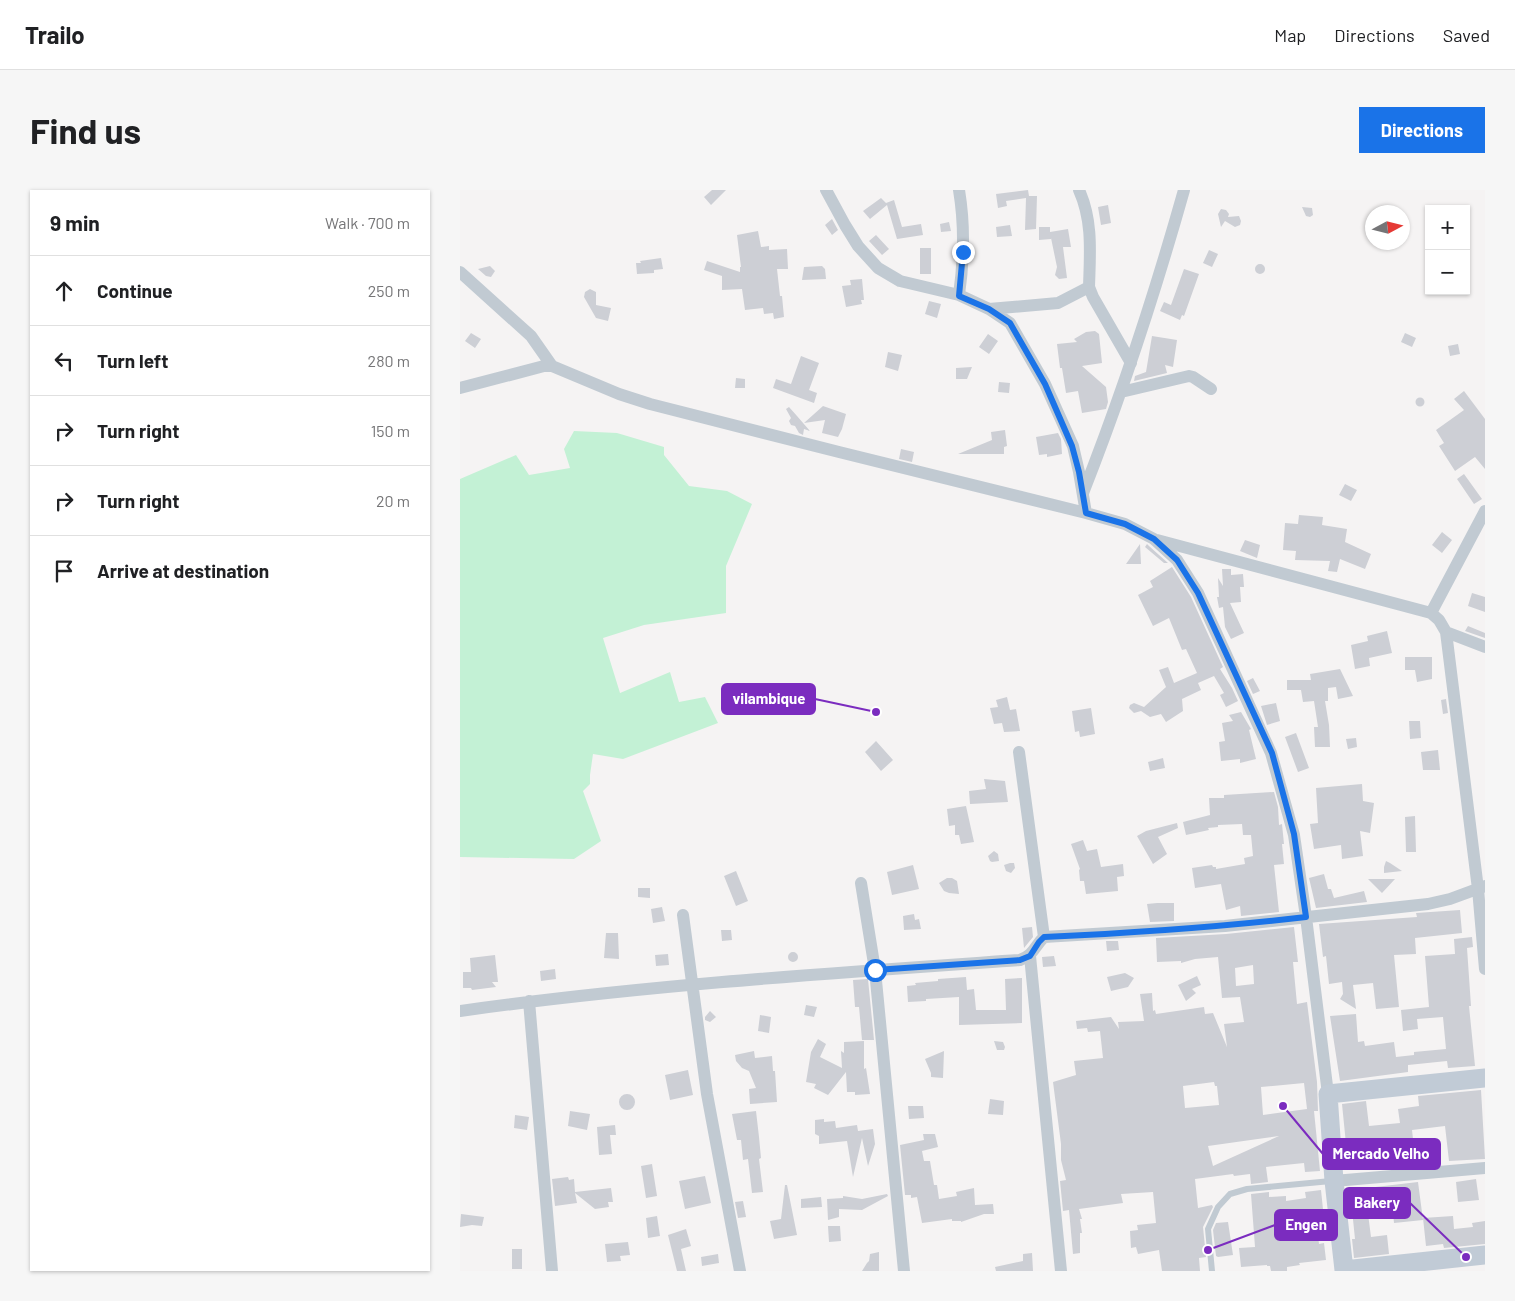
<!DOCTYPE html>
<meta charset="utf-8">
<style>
:root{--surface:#fff;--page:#f6f6f6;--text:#202124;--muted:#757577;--line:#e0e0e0;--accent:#1a73e8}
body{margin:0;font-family:Barlow,sans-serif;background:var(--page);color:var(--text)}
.controls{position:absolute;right:15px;top:15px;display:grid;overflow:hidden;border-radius:0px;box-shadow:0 1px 4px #0004}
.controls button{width:45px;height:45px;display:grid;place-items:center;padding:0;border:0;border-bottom:1px solid var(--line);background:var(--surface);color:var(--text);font:25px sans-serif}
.compass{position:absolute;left:905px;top:15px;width:45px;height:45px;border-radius:50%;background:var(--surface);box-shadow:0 1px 4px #0004;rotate:83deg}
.stop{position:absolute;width:15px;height:15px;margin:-11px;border:4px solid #1a73e8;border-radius:50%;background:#fff}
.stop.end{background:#1a73e8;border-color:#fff;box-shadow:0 1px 5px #0008}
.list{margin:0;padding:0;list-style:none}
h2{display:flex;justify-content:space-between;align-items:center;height:65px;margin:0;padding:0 20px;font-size:21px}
h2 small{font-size:16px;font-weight:400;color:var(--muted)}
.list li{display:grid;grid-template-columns:32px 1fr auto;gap:15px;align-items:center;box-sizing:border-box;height:70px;padding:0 20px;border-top:1px solid var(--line)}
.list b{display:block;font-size:19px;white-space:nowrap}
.list em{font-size:16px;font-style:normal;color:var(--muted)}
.icon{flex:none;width:28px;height:28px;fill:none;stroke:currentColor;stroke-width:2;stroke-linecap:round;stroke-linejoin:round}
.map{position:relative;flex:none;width:1025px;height:1081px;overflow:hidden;border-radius:0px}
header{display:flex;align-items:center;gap:30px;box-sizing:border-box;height:70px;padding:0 25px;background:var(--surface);border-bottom:1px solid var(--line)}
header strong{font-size:24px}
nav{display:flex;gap:28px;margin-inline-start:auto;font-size:18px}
.intro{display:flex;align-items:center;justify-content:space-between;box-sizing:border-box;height:120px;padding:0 30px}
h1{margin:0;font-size:35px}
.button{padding:12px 22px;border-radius:0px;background:var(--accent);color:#fff;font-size:18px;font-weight:700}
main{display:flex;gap:30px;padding:0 30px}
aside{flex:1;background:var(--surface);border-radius:0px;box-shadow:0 1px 4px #0004}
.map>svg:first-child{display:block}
.green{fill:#c3f1d5}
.building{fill:#cdcfd5;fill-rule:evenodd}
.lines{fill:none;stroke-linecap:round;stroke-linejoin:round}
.service{stroke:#c1cad2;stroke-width:6}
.minor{stroke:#c1cad2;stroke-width:12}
.secondary{stroke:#c1cbd6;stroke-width:19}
.route{stroke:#1a73e8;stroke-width:6}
.leader{fill:none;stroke:#7b2cbf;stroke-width:2}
.callout-dot{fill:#7b2cbf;stroke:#fff;stroke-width:2}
.callout{fill:#7b2cbf;stroke:#7b2cbf;stroke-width:2}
.callout-label{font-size:15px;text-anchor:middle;font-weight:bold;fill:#fff}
</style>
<header>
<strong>Trailo</strong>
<nav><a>Map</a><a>Directions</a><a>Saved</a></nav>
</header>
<div class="intro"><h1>Find us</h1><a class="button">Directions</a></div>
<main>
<aside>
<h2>9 min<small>Walk · 700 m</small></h2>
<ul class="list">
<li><svg class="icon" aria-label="ahead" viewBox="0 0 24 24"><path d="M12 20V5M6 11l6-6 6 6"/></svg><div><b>Continue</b></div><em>250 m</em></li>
<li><svg class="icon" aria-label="left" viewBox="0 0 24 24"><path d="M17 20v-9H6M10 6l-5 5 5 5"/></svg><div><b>Turn left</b></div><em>280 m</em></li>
<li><svg class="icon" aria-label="right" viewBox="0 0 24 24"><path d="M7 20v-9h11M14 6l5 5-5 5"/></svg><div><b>Turn right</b></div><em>150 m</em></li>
<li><svg class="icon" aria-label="right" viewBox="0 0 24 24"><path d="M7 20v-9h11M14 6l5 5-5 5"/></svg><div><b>Turn right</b></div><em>20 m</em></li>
<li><svg class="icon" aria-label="arrive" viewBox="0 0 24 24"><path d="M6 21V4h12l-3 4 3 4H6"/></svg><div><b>Arrive at destination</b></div></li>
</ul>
</aside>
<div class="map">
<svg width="1025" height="1081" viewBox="0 0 1025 1081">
<rect width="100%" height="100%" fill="#f5f3f3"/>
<path class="green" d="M114 241 157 243 204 257V265L229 296 267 301 292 314 266 376V423L184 435 143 448 160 503 210 482 219 512 245 507 258 533 163 569 133 564 130 585V594L123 601 141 651 114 669 0 667V289L56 265 69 285 110 278 104 259Z"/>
<path class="building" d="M252 0H266L251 15 244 7Z
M568 0 569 6H577L576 39 565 40 566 8 546 11 547 16 538 18 536 4Z
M421 8 427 14 426 13 434 10 442 37 461 34 463 45 437 49 427 15 410 29 403 21Z
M648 15 651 33 641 35 638 17Z
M842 17 852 18 853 25 850 27 846 26Z
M761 19 766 20 769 24 768 27 779 26 781 31 780 35 775 37 765 31 761 37 758 24Z
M372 29 378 40 372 45 365 35Z
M489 32 491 41 481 42 480 34Z
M550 35 552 46 537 47 536 37Z
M579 37H590V42L608 39 611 57H603L607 88 599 89 595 85 597 77 591 48V49L579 50Z
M298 41 301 57 309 56V60L327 59 328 79H317L320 106H322L324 127 314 129 313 123 304 124 303 118 285 120 282 99 262 100V86L244 80 247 71 280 82V77H281L277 45Z
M416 45 429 59 422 65 409 51Z
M460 58H471V84H460Z
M749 60 758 64 752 77 743 73Z
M201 68 203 79 194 80V83L177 84 176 73H181L180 71Z
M795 79a5 5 0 1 1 10 0a5 5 0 1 1-10 0Z
M30 76 35 81 31 87 26 86 18 79Z
M362 76 365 79 366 89 342 90 344 77Z
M724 79 739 84 724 126 722 125 720 130 700 121 704 112 711 115Z
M402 89 404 110H401L402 114 386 117 382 96 391 95 390 90Z
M130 99 136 102V115L151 118 148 131 136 128 124 107 125 102Z
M469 111 481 114 477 128 465 124Z
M635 141 639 144 642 173 622 176 646 197 648 212 646 219 622 223 618 201 606 203 602 178H600L597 154 617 152 614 149 626 142Z
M11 143 21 149 15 158 5 151Z
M945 143 956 148 952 157 941 152Z
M528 144 538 151 529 164 519 157Z
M692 146 717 150 713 177 705 175 707 183 674 191 675 186 686 182Z
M998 154 1000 164 990 166 988 156Z
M428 162 442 165 438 181 425 177Z
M341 166 359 173 349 200 357 203 354 213 313 198 316 189 331 194Z
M512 177 507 189H496V178Z
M276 188 285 189V198H275Z
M539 192 550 193 549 203 538 202Z
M1004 201 1025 229V279L1015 267 995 281 979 256 984 253 976 240 1004 220 994 209Z
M955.5 212a4.5 4.5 0 1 1 9 0a4.5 4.5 0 1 1-9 0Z
M363 216 386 224 382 239 378 247 362 243 365 230 344 233Z
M329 217 337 226 350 241 344 239 343 245 339 243 335 236 331 235 329 231 331 228 326 219Z
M545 240 547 256 544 257V264H498L532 250 531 242Z
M598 243 601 249 602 264 587 267V264L579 265 576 247Z
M441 259 454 262 452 272 439 269Z
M1004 284 1022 309 1014 314 997 289Z
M885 294 897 300 891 311 879 305Z
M839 325 863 327 862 335 887 339 885 352 911 364 905 379 880 369 877 382 868 381 870 371 835 370 836 361 823 360 825 333 838 334Z
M982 342 992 350 982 363 972 355Z
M785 350 800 355 797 368 780 361Z
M680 354 681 374H666Z
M687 354 689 356 708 373H704L685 357Z
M712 377 731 407 763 477 760 479 772 498 778 511 766 517 760 505 764 503 754 486 738 493 741 500 722 509 723 521 706 532 701 524 690 527 681 521 674 523 669 518 670 515 674 513 684 517 706 497 699 480 708 477 714 493 737 483 726 459 722 460 709 428 693 436 678 405 693 397 690 391Z
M762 379H771V385L783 384 784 397H780L781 412 770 413 784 443 771 449 765 437 763 417 759 418 757 407H759L758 388 763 396Z
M1012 403 1025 407V422L1008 416Z
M1008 436 1025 443V448L1005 441Z
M927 441 932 463 909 468 910 476 895 479 891 455 908 451 907 446Z
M945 467H972V489L957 492 955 480H945Z
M880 479 893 506 878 509 876 497 868 498V511H865L869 535 870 557H855L854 537H858L854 511 843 512 841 500H827V490H851L850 484Z
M793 488 800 501 793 504 787 491Z
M547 507 550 520 556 519 560 541 544 542 542 533 534 534 530 518 538 517 536 510Z
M986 509 988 523 983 524 981 510Z
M816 513 820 531 807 535 801 516Z
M631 518 635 544 620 547 619 541 615 542 612 521Z
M781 522 791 539 789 540 796 569 780 573V569L761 571 759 552 765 551 762 533 773 531 769 525Z
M949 531H960L961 548 950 549Z
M836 543 849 578 838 582 825 547Z
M896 548 897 557 888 559 886 549Z
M416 551 433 570 421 581 405 562Z
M978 560 980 580H963L961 562Z
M703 568 705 578 690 581 688 572Z
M524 589 545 591 548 612 510 614 509 601 526 599Z
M902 594 903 611 914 613 910 643 900 641 903 666 882 669 881 655 854 659 850 634 858 633 856 598Z
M814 602 818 617 819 635 822 634 824 654H822L824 674 814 675 819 722 781 726 780 716 766 720 761 694 735 698 732 678 752 675 753 677H756V679L785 674 784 668 793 666 791 645H783L782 634 758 635V637L748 638 749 640 726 645 723 632 750 625 749 608H764V605Z
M506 616 514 652 501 654 499 645H495V635L489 636 487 619Z
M955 626 956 662H946L945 627Z
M717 633 718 638 698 647 707 664 693 674 677 646 686 641Z
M623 650 627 661 637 659 641 677 663 674 664 686 657 687 658 701 626 704 624 691H620L619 680 620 679 611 654Z
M534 661 538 664 539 671 532 672 530 671 528 666Z
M926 671 930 673 942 681 924 683V677Z
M550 673H554L555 678 551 683 546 681 544 675Z
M453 675 459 699 432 705 427 682Z
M276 681 288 711 276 716 264 686Z
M864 684 868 699H871L874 708 904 701 907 712 856 718 849 688Z
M487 688H492L497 691 499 704 489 703 484 701 479 693Z
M908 689H935L922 703Z
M178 698H190V708L178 707Z
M697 713H714V731L690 732 687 714Z
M202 717 205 731 193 733 191 719Z
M1000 720 1002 743 955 748 956 764 934 765 939 817 916 819 913 793 893 795 896 819 880 809 883 804 882 792 869 794 866 766 863 767 859 734 957 727 956 723Z
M454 724 455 730 459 729 461 739 444 740 443 726Z
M572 737 573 747 564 758 562 738Z
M834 737 838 772H833L837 814 847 812 857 892 858 921H854L860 981 845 982 844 973 806 977 808 992 791 994 790 984 774 986 773 984 735 989 738 1018 752 1015 753 1017 743 1037 746 1067 739 1068 740 1081H702L699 1060 678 1064 676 1057 671 1058 670 1041 678 1040 677 1035 696 1033 693 1002 661 1004 663 1013 619 1019 622 1029H620L622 1043H620V1063L613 1064 609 1020 603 1021 600 991 606 990 601 970V954L593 892 616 885 614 871 643 868 640 841 628 842 627 838 617 839 616 831 651 827 659 839 658 832 684 831 680 804 692 803 693 821 695 820 696 824 744 817 745 824 753 823 767 857 764 834 784 832 780 807 762 808 758 767 735 769 721 773V771L697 772 696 748 766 744ZM793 775 794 794 776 796 775 778ZM754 892 755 896H757L759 915 725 918 723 896ZM844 893 847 919 803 925 801 897ZM819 946 753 976 748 956Z
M261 740H271L272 750 262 751Z
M146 743H158L159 769 144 768Z
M1012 747 1013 757 1007 758 1011 816H1009L1015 876 988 878 987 871 948 875V882L880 891 870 826 896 824 898 852 904 851 905 856 934 852 936 867 954 865V862L986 859 983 827 957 829 958 839 943 841 941 820 969 817 965 766 995 764 994 749Z
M646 751H658L659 760 647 761Z
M328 767a5 5 0 1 1 10 0a5 5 0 1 1-10 0Z
M208 764 209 775 196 776 195 765Z
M35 765 38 792H32L36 797 12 800 11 798H3V782H11L10 768Z
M594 766 596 776 583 777 582 767Z
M95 779 96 789 81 791 80 781Z
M665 783 674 788 668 797 651 801 647 787Z
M737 786 741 795 732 799 736 803 726 811 718 795Z
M506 787 507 800 514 799 516 820H546L545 789 562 788V833L499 835V807L466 809V811L448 812 447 796 456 795 455 793 478 791V789Z
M408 789 414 850H402L399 817H395L393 790Z
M346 815 357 817 354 827 344 825Z
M250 821 256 827 250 832 245 830V827Z
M300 825 311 827 309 843 298 841Z
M358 849 366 854 360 867 382 878 381 861 384 863V852L404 851V879L406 878 410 904 395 905V902H387L386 882 368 905 354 898 356 894 346 892 351 862Z
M534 851 543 852 545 857 544 860H537Z
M294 861 295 868 312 866 313 881H315L317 912 290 914 289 899 296 898 289 881 282 878 276 871 275 865Z
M484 861 483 888 471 887V883L465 869Z
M228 880 233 905 210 910 205 885Z
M1021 900 1025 969 989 971 985 936 952 940 956 976 945 977 943 954 925 956V964L909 966 910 972 888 974 882 914 906 911 909 936 940 933 938 919 959 916 958 906Z
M159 912a8 8 0 1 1 16 0a8 8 0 1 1-16 0Z
M530 909 544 911 543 925 528 924Z
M448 916H463L464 928 449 929Z
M110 921 130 924 127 940 108 936Z
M296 921 299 947 301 968 299 969 303 1002 292 1003 288 969 283 970 281 950H277L272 924Z
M55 925 69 927 67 940 54 938Z
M364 929V932L375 931 376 938 397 935 398 941 413 939 415 954 408 976 402 948 393 987 387 951 359 954V946L355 944V930Z
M155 935 156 945H150L152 964 139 965 137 937Z
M463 944H475L478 957 462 961 464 971H470L474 995H477L479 1009 497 1006 496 1002 514 998 515 1015 533 1014 534 1024H524L501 1032V1031H492V1029L462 1033 457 1007 451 1008V1005H445L440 955 464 950Z
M192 974 197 1006 186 1008 181 976Z
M245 986 251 1013 225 1019 219 991Z
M108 987 109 990 114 989 115 1002 151 998 153 1012H148L149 1017 135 1019 115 1003 117 1013 95 1016 92 989Z
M1016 989 1019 1010 998 1012 996 992Z
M958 992 963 1030 934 1033 932 1014 907 1016 911 1047 927 1045 929 1064 894 1068 892 1049H895L890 1000Z
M325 995H327L337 1045 314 1049 310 1031 321 1029Z
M861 1000 864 1029 856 1030 859 1054 864 1053 866 1070 839 1073 840 1075 827 1077V1081H811L810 1076H807V1075L781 1077 779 1058 795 1057 791 1004 809 1002V1007L826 1006V1011L846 1008 845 1002Z
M427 1004 428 1006 402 1020 379 1019V1027L368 1030 367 1009 383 1008V1006L402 1009Z
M361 1007 362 1017 341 1018V1009Z
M283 1011 286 1027 278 1028 275 1012Z
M1 1024 24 1027 22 1036 12 1035 0 1037Z
M197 1026 200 1046 188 1048 186 1028Z
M993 1026 994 1039 1013 1037 1012 1033 1025 1031V1054L984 1058 983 1054 966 1056 963 1028Z
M768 1032 773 1065 758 1067 756 1066 753 1040 756 1033Z
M368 1036H380L381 1051 369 1052Z
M226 1039 231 1056 221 1059 226 1081H217L208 1045Z
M168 1052 170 1065 160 1066 161 1071 147 1072 145 1054Z
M52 1059H62V1079H52Z
M419 1062V1081H402L407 1073 409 1071 410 1064Z
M572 1063 573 1081H536L535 1077 563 1071V1064Z
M258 1064 259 1073 242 1076 241 1067Z"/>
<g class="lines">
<path class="service" d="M752 1081 748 1039 758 1017 770 1004 787 999 871 991"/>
<path class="minor" d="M366 0 385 35 398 56 418 78 440 91 499 105 529 119 550 133 585 194 613 256 619 282 626 323
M0 82 71 146 92 176
M629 97 633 107 671 173
M499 105C504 70 505 36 499 0
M529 119 598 113 629 97C630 63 633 31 619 0
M0 198 84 176H92L159 204 190 214 379 262 626 323 665 334 694 349 717 370 738 403 811 563 834 645 846 727 868 904
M661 202 729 186 733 187 751 199
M623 303C662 204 695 103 724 0
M697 350 971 423 979 430 986 442 1018 699 1025 779
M971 423 1025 321
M986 442 1025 457
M559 562 584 747
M401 693 415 780 444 1081
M223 725 247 904 280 1081
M570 766 601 1081
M69 811 92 1081
M0 821C185 795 373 783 560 770 574 765 574 757 584 747L765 736 968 714 990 709 1025 696
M874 991 1025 978"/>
<path class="secondary" d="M1025 888 868 904 874 991 884 1080 1025 1065"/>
</g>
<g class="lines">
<path class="route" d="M415 780 560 770 570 766 579 752 584 747C672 743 759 737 846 727L834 644 812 563 738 403 717 370 694 349 665 334 626 323 619 282 612 256 585 194 550 133 529 119 499 106 503 62"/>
</g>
<path class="leader" d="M416 522L355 509M823 916L863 964M1006 1067L950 1013M748 1060L815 1035"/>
<g class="callout-dot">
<circle cx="416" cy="522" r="5"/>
<circle cx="823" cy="916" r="5"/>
<circle cx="1006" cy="1067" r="5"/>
<circle cx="748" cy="1060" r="5"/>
</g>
<g class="callout">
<rect x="262" y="494" width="93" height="30" rx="5"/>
<rect x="863" y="949" width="117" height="30" rx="5"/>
<rect x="884" y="998" width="66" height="30" rx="5"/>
<rect x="815" y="1020" width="62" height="30" rx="5"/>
</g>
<g class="callout-label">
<text x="309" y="514">vilambique</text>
<text x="921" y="969">Mercado Velho</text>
<text x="917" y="1018">Bakery</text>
<text x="846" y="1040">Engen</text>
</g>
</svg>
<div class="controls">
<button>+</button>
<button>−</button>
</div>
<svg class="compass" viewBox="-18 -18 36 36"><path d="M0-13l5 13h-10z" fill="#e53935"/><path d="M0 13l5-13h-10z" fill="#757577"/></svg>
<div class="stop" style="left:415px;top:780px"></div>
<div class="stop end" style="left:503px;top:62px"></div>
</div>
</main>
